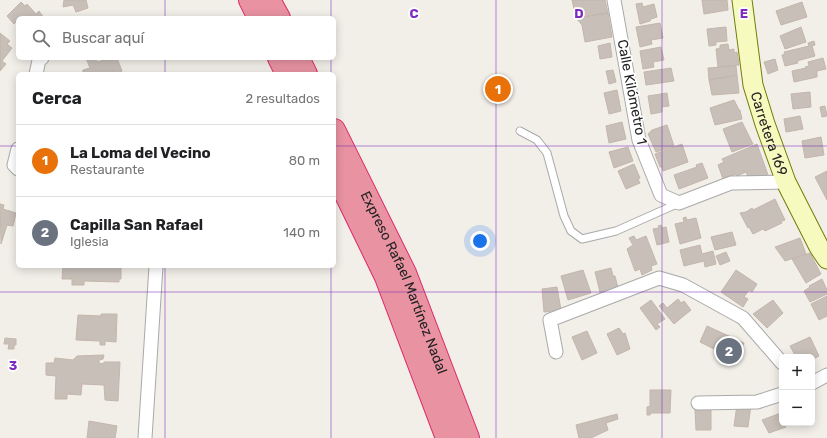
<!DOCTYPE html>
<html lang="es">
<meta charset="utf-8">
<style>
:root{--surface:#fff;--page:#f6f6f6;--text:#202124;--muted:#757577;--line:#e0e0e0;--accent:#0b8043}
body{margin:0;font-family:Rubik,sans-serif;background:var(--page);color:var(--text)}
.controls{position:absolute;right:12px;bottom:12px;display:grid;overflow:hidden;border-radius:6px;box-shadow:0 2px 10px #0003}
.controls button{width:36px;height:36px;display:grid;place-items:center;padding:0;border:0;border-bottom:1px solid var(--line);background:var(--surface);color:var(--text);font:20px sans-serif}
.you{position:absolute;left:480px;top:241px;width:14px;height:14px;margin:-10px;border:3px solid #fff;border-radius:50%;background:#1a73e8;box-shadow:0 0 0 6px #1a73e833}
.badge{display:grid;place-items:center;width:26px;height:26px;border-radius:50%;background:var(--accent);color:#fff;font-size:13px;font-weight:700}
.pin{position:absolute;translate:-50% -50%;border:2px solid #fff;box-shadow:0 1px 4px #0006}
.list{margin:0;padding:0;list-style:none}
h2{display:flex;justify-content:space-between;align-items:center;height:52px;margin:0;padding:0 16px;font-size:17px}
h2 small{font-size:13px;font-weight:400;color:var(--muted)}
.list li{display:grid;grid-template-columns:26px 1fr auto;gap:12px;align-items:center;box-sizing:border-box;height:72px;padding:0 16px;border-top:1px solid var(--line)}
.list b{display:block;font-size:15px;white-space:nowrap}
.list p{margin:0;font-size:13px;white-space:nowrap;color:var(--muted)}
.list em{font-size:13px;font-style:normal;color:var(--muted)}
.icon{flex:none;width:22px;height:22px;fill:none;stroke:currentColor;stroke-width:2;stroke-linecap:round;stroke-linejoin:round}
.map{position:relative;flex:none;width:827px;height:438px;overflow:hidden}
.search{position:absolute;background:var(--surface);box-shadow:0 2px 10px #0003;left:16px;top:16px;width:320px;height:44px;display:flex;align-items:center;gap:10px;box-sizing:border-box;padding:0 14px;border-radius:6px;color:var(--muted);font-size:15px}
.panel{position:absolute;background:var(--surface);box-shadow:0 2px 10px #0003;left:16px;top:72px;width:320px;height:196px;border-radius:6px}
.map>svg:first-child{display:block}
.building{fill:#c7bfb8;stroke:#c4b6ab}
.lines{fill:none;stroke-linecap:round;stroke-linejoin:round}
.lane-casing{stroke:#a9a9a9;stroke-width:9}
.street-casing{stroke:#a9a9a9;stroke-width:15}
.secondary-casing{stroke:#707d05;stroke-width:21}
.highway-casing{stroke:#dc2a67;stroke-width:24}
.lane{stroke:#fff;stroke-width:7}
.street{stroke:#fff;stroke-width:13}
.secondary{stroke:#f7fabf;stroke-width:19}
.highway{stroke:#e892a2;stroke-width:22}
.grid{fill:none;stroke:#7b2cbf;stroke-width:1;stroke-opacity:0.55}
.labels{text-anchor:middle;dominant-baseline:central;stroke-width:3.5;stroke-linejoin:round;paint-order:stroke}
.street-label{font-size:14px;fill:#222;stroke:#fff}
.grid-label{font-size:13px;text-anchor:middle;font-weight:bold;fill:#7b2cbf;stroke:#fff;stroke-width:3.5;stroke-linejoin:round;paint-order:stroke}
</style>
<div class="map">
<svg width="827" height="438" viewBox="0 0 827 438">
<rect width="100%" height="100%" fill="#f2efe9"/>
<path class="building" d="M64 0H86L88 8 76 12 73 5 63 7Z
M572 0H605L608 13 576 18Z
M702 0H727L728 10 704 14Z
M21 2 25 6 27 4 36 14 39 11 44 18H18V25L16 22 14 24 7 16Z
M802 2 807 17 781 25 776 11Z
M642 3 643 7 654 4 657 17 651 19 650 21 640 24 636 4Z
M608 13 612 37 585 42 582 25 576 18Z
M660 23 663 38 651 40 652 44 640 47 636 27Z
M726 27 727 41 716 42V45L709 46 707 29Z
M801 27 806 42 785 49 780 36Z
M0 33 10 41 7 44 12 48 2 61 6 64 0 71Z
M814 41 815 45 812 46 815 56 797 61 798 63 785 66 782 55 785 54 784 52 809 46 808 43Z
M610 43 612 57 600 59 598 46Z
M728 44 729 50 734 49V53L737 52 739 65 718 67 716 49 720 48V45Z
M661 47 664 60 653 62 654 67 643 69 640 51Z
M86 58H96L97 62 111 58H117L122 71 121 72V74H77L83 72V70L90 68Z
M823 58 826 69 817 71V77L794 82 792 71 806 68 805 67 809 66 808 62Z
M775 59 778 70 768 74 764 62Z
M736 66 737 75 709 80 708 68Z
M671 68 674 81 646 85 644 72Z
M613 70 616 82 609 84 606 71Z
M737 75 739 93 712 95 709 80Z
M617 90 621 111 609 114 604 93Z
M810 92 811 107 793 109 791 94Z
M667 93 669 106 662 107V112L651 114 648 96Z
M734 100 739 110H740L742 119 715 125 710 108Z
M825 106 827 116 822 117 820 107Z
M800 116 803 129 786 132 784 119Z
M622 122 626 139 609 143 606 126Z
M742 122 753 144 732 152 723 129Z
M667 125 674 146 656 152 648 134 652 130Z
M821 137 824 155 805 158 802 141Z
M682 144 688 162 663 171 662 167H660L655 154Z
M757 144 768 175 760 179 758 175 749 179 746 172 737 176 736 174 723 179 718 165 724 162 722 159Z
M628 147 633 161 614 168 609 152Z
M702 163 708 178 679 189 674 175 697 167 696 165Z
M634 164 640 178 638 179 640 183 626 189 618 171Z
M827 171V200L815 177Z
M775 199 785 220 781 221 782 223 765 231 763 229 753 234 749 227 748 228 740 213 746 212 752 208 753 210Z
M0 204 4 205 3 209 16 213 13 226 7 225 1 244Z
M686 217 687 220 696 218 701 238 680 244 675 224 684 222 683 218Z
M661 225 662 228 666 227 669 242 657 245 653 229 659 228 658 226Z
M732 232 736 245 715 250 711 237Z
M634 236 636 240 646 236 657 264 651 266 652 270 642 275 640 269 635 271 627 249 633 245 629 238Z
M800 238 806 254 785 261 775 247Z
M700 245 702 254 713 251 716 264 705 267 704 261 684 266 680 250Z
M726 252 730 261 720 265 716 256Z
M810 253 821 274 806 283 792 259Z
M63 266H121V279H119V282L84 281V285H72V279H62Z
M611 268 613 276H615L619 292 601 296 595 272Z
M583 270 591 293 568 300 561 276Z
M736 270 757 284 752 292 749 290 744 297 748 299 743 307 721 292Z
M822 279 827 290V294L810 302 804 291 810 287 809 286Z
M557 287 561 310 544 312 542 289Z
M827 296V316L819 320 811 304Z
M678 299 681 303 684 301 691 310 674 324 659 306 663 303 667 308Z
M651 300 665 319 657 324 660 327 656 330 640 308Z
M773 300 783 313 767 328 753 314Z
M101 314H117L116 342 105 341V345H100V341L76 340 78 315 101 316Z
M707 326 744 343 736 360 700 342Z
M619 328 623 334 625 333 630 349 617 355 607 334Z
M587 331 597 353 582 360 572 337Z
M810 337 819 356 812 360V357H796L790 346Z
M5 338 16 339V345H14V349H8L9 344H4Z
M104 355 103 359 99 360V363L103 364 104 362H120L118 401 105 400 104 385 82 384 81 395 67 394V399H55L56 376 46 375V363H54L55 358 73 360 77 356Z
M650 390H671L670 413H651L650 415H647V407L650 406Z
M737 405H751L748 427 734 426Z
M695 409H711V430H696Z
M781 413 782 423H784L786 427 769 433 762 420Z
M617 414 618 419 606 423 608 430 591 438H579L576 425Z
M89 421 117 426 115 438H87Z"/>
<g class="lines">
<defs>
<path id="lane" d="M520 131 537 140 547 153 564 216 571 231 582 239 616 231 679 203"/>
<path id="street" d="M614 0 639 140 661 195 679 203 731 183 786 182
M36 74 39 60 42 58
M18 149 14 165 18 169
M556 352 550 320 659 278 683 285 743 318 782 363
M812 383 827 375
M698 403 757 402 782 394
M145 438 156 266"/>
<g id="secondary">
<path id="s1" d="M742 0 753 85 765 124 786 182 819 247 827 259"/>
</g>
<g id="highway">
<path d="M250 0 259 18"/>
<path d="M269 0 279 18"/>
<path d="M279 58 287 74"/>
<path d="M298 58 306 74"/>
<path id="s2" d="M334 130 405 273 468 438"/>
<path d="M334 170 386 277 447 438"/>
</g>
</defs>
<use href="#lane" class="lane-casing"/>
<use href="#street" class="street-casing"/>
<use href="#secondary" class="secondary-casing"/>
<use href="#highway" class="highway-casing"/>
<use href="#lane" class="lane"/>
<use href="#street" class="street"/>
<use href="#secondary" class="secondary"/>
<use href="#highway" class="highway"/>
</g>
<path class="grid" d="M165 0V18M331 0V18M496 0V438M662 0V438M165 58V74M331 58V74M0 146H18M334 146H827M165 266V438M331 266V438M0 292H827"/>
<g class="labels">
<g class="street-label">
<text transform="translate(632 92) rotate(79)">Calle Kilómetro 1</text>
<text stroke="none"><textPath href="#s1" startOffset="137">Carretera 169</textPath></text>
<text stroke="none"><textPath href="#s2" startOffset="168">Expreso Rafael Martínez Nadal</textPath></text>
</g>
</g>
<g class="grid-label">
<text x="414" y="18">C</text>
<text x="579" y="18">D</text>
<text x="744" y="18">E</text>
<text x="13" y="370">3</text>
</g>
</svg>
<div class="controls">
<button>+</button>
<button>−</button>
</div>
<div class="you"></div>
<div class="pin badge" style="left:498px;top:89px;background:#e8710a">1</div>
<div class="pin badge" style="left:729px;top:351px;background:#6b7280">2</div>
<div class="search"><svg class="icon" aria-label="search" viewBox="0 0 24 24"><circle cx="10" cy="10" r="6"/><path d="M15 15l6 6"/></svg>Buscar aquí</div>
<section class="panel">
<h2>Cerca<small>2 resultados</small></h2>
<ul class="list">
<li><span class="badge" style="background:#e8710a">1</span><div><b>La Loma del Vecino</b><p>Restaurante</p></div><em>80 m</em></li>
<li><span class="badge" style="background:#6b7280">2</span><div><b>Capilla San Rafael</b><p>Iglesia</p></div><em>140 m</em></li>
</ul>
</section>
</div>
